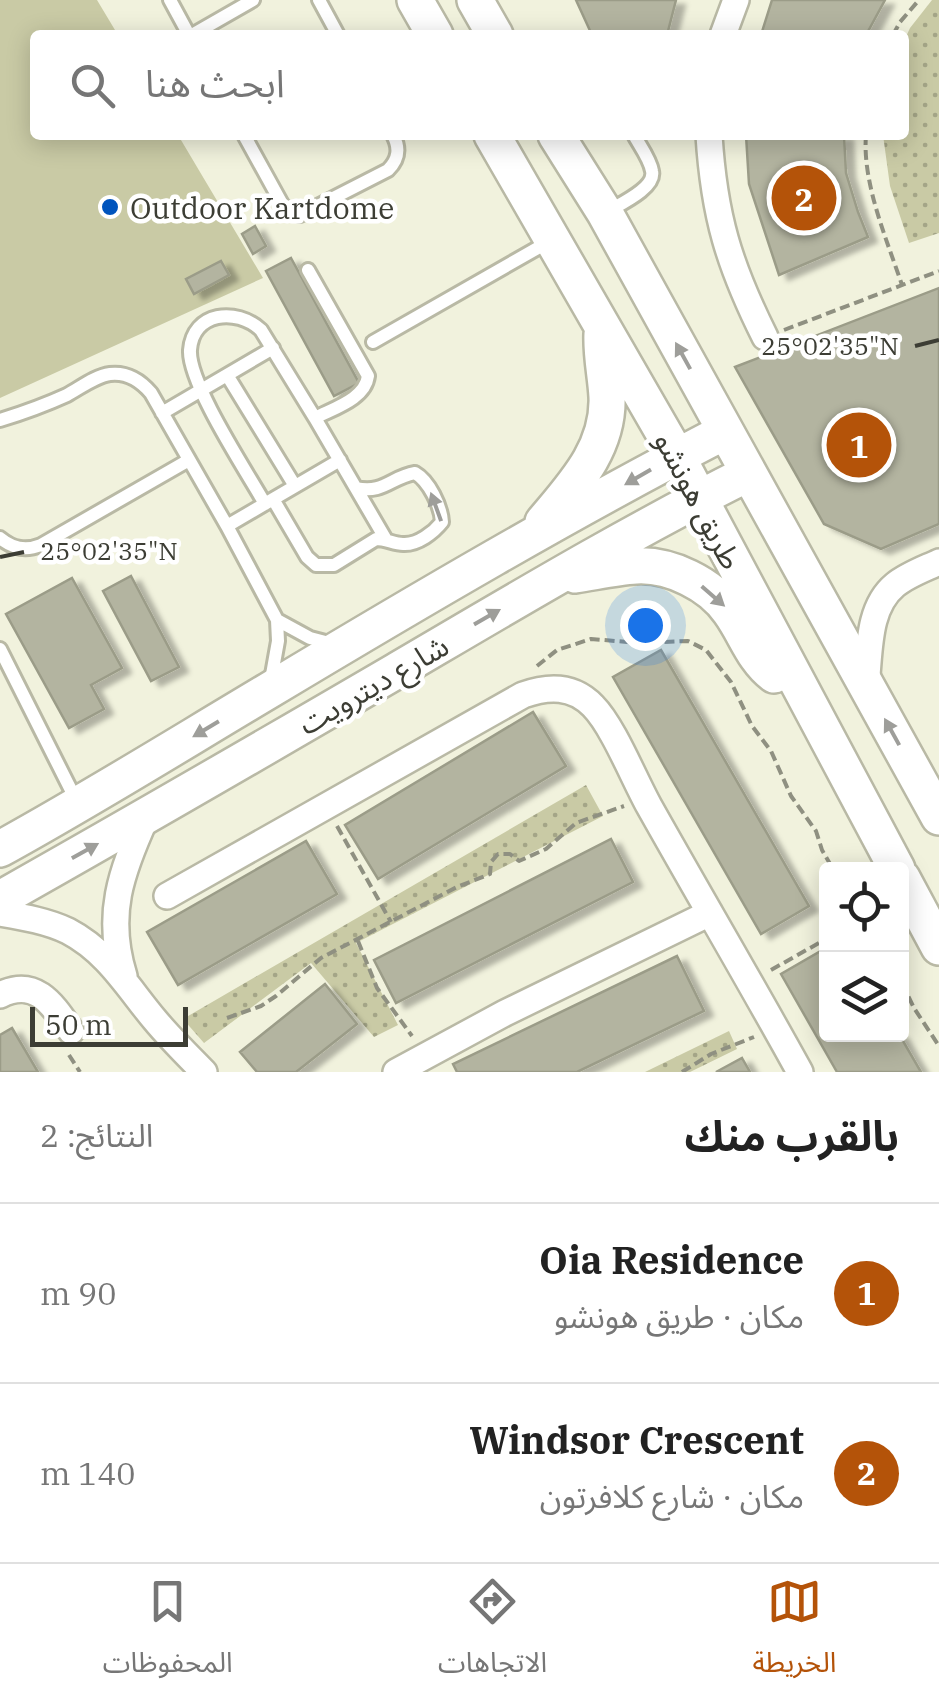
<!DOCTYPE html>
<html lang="ar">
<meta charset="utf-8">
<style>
:root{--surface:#fff;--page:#f6f6f6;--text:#222;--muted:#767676;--line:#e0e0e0;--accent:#b45309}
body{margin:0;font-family:"IBM Plex Serif","Noto Sans Arabic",serif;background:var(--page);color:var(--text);direction:rtl}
.controls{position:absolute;right:30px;bottom:30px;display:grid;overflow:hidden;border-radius:10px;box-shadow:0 5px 25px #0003}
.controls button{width:90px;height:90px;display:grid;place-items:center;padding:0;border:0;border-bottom:2px solid var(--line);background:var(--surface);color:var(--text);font:50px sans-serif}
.scale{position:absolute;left:30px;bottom:25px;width:158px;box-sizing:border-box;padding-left:10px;border:5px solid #3c3d34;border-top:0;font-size:28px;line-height:35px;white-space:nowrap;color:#3c3d34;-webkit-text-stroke:8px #fff;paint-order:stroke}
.you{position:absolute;left:645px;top:625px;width:35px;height:35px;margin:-25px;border:8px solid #fff;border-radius:50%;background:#1a73e8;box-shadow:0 0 0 15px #1a73e833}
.badge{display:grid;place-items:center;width:65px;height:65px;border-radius:50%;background:var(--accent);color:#fff;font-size:32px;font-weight:700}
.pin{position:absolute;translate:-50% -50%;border:5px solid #fff;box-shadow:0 2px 10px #0006}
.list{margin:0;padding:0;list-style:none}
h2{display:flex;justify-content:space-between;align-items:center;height:130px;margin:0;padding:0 40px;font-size:42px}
h2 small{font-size:32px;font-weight:400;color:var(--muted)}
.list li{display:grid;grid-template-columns:65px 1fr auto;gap:30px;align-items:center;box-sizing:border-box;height:180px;padding:0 40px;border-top:2px solid var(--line)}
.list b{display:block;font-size:38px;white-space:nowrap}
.list p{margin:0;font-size:32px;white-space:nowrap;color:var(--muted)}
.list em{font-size:32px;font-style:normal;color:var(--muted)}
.icon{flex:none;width:55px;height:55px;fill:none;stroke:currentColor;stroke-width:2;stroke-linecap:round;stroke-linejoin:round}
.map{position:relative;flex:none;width:939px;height:1072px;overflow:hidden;direction:ltr}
.search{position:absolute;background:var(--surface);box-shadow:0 5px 25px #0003;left:30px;right:30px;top:30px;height:110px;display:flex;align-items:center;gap:25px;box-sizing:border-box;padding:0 35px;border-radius:10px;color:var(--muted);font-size:38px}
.sheet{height:490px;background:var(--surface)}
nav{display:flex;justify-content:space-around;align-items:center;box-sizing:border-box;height:140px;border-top:2px solid var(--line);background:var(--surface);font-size:28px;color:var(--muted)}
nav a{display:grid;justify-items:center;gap:5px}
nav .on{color:var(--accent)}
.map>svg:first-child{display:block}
.grass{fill:#c9caa5}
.park{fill:url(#park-dots)}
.building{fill:#b3b4a0;stroke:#9b9c88;stroke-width:2.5;filter:url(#shadow)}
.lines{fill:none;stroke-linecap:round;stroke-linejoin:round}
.lane-casing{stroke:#b9b9a5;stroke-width:18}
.street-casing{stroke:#b9b9a5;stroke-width:30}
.secondary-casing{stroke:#b9b9a5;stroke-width:40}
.path{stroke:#8f9081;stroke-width:4;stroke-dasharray:10 5;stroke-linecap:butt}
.lane{stroke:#fff;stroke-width:12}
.street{stroke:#fff;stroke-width:25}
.secondary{stroke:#fff;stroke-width:35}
.oneway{fill:#9e9e9a}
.ticks{fill:none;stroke:#3c3d34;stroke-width:4}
.poi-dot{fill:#0054bd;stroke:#fff;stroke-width:4}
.labels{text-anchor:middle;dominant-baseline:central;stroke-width:9;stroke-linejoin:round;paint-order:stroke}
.poi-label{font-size:30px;fill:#3c3d34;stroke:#fff;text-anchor:start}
.street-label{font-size:30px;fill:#3c3d34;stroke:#fff}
.ticks-label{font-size:25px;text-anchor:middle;fill:#3c3d34;stroke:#fff;stroke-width:9;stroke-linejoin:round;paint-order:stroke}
</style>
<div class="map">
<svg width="939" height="1072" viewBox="0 0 939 1072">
<defs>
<pattern id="park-dots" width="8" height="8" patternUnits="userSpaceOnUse" patternTransform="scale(2.5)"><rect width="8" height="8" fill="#c9caa5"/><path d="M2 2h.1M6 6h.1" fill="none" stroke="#a4a587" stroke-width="1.8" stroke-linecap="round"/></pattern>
<filter id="shadow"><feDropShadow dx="9" dy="5" stdDeviation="2.5" flood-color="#0004"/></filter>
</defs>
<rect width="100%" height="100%" fill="#f1f2dd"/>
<path class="grass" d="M0 0H97L118 35H35V135H178L263 278 0 398Z"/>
<path class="park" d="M932 0H939V233L909 243 890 186 883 135H904V41L910 28Z
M586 785 603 816 356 943 398 1025 374 1037 311 963 204 1043 183 1019Z
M729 1031 737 1049 690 1072H645Z"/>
<path class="building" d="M576 0H676L667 35H592Z
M772 0H885L866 35H761Z
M746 135H844L846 173 858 212 868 237 779 275 749 184Z
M255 226 266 246 253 254 242 234Z
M291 258 359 383 334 396 266 271Z
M221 261 229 275 194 294 186 279Z
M939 288V524L881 549 824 524 735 367Z
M131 576 179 667 151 681 103 591Z
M72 578 122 668 91 685 104 709 69 728 6 614Z
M661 650 809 906 761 934 613 677Z
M533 712 566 766 378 879 345 825Z
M611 839 633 882 396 1003 374 960Z
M306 841 337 894 178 985 147 932Z
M826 948V1034H899L921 1072H837L781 974Z
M677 956 704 1011 577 1072H457L453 1064Z
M325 984 357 1024 296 1072H257L240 1052Z
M12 1028 38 1072H0V1035Z
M742 1058 750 1072H716Z"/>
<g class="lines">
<defs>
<path id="lane" d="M170 0 189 35
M319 0 338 35
M192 35 253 0
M244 135 282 204 290 212 300 215 388 170C399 159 400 148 393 135
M607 212C620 204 656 188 652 171 650 159 640 146 634 135
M308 270 368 376C365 399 334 408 315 418
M373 342 550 241
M227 375 295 486
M162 413 273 348
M0 420C23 413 45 405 67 395 80 388 95 376 110 374 127 372 140 380 151 393L227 526 277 620 278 641 271 680
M273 499 307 557 316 565H334L376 539C386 539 394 544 403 544 418 545 434 532 442 522 441 506 429 481 415 473 391 477 384 494 356 488
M265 504C247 472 188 383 190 350 193 312 236 307 261 330L315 418 385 538
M227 526 340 460
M0 538C13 549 26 551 41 545L189 460
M277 620 310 638 333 644
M0 649 78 804"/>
<path id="street" d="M723 35 736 0
M709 135C714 216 729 265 765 337
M866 685C870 652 867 608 895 585 907 575 924 569 939 562
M167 896 523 695C548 686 573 685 593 706 613 726 634 779 649 806 699 895 751 983 800 1072
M0 913C23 917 47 921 68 931 108 952 128 988 155 1020 170 1038 187 1055 204 1072
M124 976C105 915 121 872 146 817
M0 995C36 977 53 1005 71 1031
M396 1072 505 1013 710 913"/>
<path id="secondary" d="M415 0 435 35
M475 0 495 35
M492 135 677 456 897 869
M556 135 605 213 939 817
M543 522C573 486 609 449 607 397 606 376 601 356 602 334
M575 575C595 572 616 567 636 566 670 564 711 584 730 612 746 634 752 658 774 675
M0 849C91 799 179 744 268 691 418 601 569 512 724 432
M902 878 939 947
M0 899C133 824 264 748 396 671 512 603 627 534 747 474"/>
</defs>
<use href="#lane" class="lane-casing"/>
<use href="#street" class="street-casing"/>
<use href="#secondary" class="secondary-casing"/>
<path class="path" d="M893 35 900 22 919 0
M866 135C862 183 887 240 902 285
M784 330 939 271
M537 666 557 650 591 639 640 643 688 641 706 650 731 682 752 726 771 751 791 796 816 831 822 850 833 869
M337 826 391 922
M358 941 377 988 412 1036
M771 970 826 939
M902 983 914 1008 939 1046
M227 1018 261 1006 276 996 321 958 457 887 490 874 491 862 498 854H510L519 861 546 849 576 823 624 806
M69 1055 80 1072
M682 1072 711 1054 754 1037"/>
<use href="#lane" class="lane"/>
<use href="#street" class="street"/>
<use href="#secondary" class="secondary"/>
</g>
<defs><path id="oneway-solid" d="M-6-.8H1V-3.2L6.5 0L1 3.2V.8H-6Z" transform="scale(2.5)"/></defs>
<g class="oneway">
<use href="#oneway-solid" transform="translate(683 356) rotate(-119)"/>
<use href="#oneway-solid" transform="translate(638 477) rotate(150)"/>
<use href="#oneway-solid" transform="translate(436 507) rotate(-110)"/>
<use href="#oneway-solid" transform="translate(713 596) rotate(41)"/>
<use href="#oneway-solid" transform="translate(487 617) rotate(-30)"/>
<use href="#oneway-solid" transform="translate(206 729) rotate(149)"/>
<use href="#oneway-solid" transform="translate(892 732) rotate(-119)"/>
<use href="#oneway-solid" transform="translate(85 851) rotate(-29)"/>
</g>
<path class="ticks" d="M915 346 939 340M0 557 24 552"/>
<circle class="poi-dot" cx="110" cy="207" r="10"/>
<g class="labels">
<g class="poi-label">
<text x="130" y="207">Outdoor Kartdome</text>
</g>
<g class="street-label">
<text transform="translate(699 500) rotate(62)">طريق هونشو</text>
<text transform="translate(373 684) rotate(-30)">شارع ديترويت</text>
</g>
</g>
<g class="ticks-label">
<text x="830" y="355">25°02'35"N</text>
<text x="109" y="560">25°02'35"N</text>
</g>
</svg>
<div class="controls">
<button><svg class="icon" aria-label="locate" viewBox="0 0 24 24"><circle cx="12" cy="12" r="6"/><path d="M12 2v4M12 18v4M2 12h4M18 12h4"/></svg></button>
<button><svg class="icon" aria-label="layers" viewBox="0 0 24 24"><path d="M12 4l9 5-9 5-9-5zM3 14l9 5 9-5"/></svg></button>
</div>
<div class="scale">50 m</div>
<div class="you"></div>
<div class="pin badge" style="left:859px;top:445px">1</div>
<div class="pin badge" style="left:804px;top:198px">2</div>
<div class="search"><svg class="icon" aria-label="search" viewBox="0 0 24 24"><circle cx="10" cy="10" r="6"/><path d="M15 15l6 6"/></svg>ابحث هنا</div>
</div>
<section class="sheet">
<h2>بالقرب منك<small>النتائج: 2</small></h2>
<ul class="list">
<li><span class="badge">1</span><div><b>Oia Residence</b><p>مكان · طريق هونشو</p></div><em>90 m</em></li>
<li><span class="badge">2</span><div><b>Windsor Crescent</b><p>مكان · شارع كلافرتون</p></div><em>140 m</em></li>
</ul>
</section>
<nav>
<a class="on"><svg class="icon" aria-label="map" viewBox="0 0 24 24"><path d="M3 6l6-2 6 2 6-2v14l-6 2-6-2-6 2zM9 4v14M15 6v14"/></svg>الخريطة</a>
<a><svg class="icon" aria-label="directions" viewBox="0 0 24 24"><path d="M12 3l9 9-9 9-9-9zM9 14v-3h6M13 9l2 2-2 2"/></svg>الاتجاهات</a>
<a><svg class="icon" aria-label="saved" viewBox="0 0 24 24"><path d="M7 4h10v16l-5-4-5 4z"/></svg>المحفوظات</a>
</nav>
